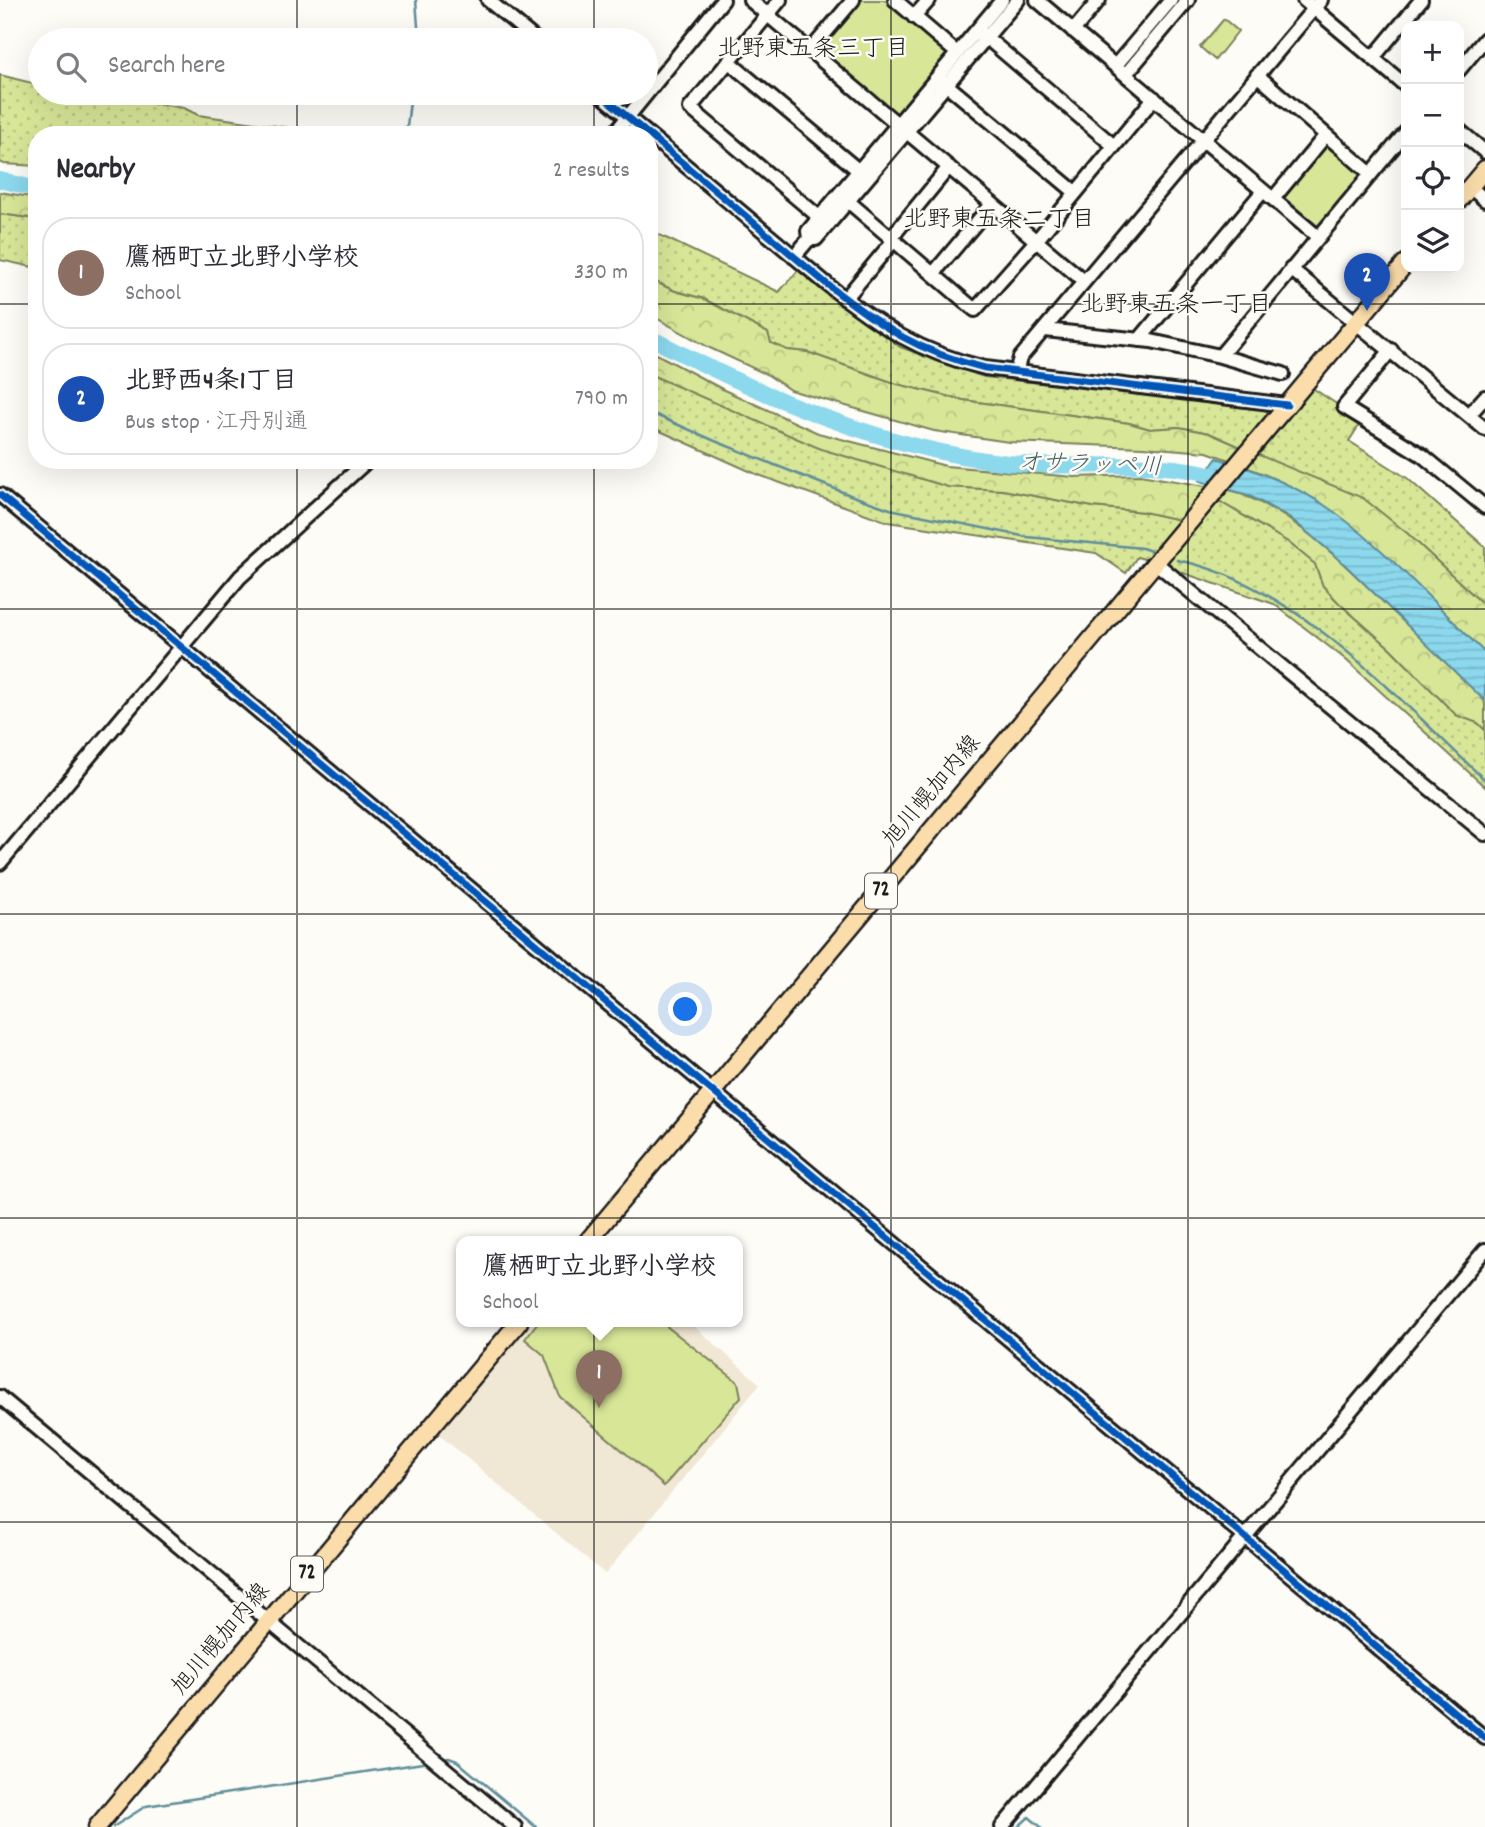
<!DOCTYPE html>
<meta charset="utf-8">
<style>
:root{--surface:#fff;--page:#f7f7f7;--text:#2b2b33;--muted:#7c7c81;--line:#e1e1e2;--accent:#1a73e8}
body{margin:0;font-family:Dekko,"Klee One",sans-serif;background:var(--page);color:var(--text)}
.controls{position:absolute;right:21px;top:21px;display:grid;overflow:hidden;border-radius:14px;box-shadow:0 7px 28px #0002}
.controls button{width:63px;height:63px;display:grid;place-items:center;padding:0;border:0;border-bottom:2px solid var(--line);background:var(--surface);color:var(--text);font:35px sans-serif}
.you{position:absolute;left:686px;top:1010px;width:24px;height:24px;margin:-18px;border:5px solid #fff;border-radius:50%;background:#1a73e8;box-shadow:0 0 0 10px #1a73e833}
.badge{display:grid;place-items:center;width:46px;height:46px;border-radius:50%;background:var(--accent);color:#fff;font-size:23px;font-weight:700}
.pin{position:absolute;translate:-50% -58px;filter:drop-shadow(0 2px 4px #0008)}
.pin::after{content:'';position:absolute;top:37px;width:24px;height:21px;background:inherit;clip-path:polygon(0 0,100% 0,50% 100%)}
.popup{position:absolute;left:456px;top:1236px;width:287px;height:91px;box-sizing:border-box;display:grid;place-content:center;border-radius:14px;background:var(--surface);filter:drop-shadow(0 2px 5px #0005);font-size:23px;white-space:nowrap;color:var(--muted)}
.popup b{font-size:26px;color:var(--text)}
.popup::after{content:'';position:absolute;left:50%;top:100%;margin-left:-14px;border:14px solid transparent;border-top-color:var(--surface)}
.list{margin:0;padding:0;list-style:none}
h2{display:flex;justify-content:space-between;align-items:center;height:91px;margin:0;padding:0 28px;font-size:30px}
h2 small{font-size:23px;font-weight:400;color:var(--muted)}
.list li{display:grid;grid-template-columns:46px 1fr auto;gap:21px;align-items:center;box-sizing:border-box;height:112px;margin:0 14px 14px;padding:0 14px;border:2px solid var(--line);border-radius:28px}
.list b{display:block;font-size:26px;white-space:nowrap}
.list p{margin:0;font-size:23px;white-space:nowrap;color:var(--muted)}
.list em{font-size:23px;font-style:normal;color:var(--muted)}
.icon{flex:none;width:38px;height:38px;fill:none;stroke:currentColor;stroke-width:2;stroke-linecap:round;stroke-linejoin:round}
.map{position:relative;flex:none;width:1485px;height:1827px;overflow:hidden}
.search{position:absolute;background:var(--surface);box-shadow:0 7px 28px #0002;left:28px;top:28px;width:630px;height:77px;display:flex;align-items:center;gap:18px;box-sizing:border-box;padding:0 24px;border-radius:38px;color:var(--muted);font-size:26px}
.panel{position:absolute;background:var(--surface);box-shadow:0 7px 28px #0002;left:28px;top:126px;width:630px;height:343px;border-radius:28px}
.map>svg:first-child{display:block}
.built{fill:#f0e7d5}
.grass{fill:url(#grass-dots);stroke:#7a815a;stroke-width:2}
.forest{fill:url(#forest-crowns);stroke:#7a815a;stroke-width:2}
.park{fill:#d8e698;stroke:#7a815a;stroke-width:2}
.water{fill:url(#water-rules);stroke:#5f8d99;stroke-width:2}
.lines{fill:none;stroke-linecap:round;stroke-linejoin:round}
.stream{stroke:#5f8d99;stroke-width:2.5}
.river{stroke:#8cd8ed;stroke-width:16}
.minor-casing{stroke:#1c1c1c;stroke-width:18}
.major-casing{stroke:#1c1c1c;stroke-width:21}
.minor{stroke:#fdfcf7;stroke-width:12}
.major{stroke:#fbddab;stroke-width:16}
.cycleway-casing{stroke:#fdfcf7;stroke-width:11}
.cycleway{stroke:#0057b8;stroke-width:7}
.grid{fill:none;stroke:#1c1c1c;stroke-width:2;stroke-opacity:0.55}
.labels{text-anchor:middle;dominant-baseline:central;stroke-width:5;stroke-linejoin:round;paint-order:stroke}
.shield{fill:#fdfcf7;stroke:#605f5e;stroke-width:2}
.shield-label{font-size:21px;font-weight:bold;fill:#1c1c1c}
.street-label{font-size:23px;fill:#1c1c1c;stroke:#fdfcf7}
.neighbourhood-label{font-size:24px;fill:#1c1c1c;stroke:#fdfcf7}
.water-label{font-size:24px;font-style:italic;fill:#435e65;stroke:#fdfcf7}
</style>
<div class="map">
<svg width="1485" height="1827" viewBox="0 0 1485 1827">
<defs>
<pattern id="grass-dots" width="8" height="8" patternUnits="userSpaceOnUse" patternTransform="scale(1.75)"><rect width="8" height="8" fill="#d8e698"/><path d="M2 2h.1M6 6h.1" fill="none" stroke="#b9c582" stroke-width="1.8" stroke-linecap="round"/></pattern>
<pattern id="forest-crowns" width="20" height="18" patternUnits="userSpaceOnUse" patternTransform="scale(1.75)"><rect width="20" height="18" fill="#d8e698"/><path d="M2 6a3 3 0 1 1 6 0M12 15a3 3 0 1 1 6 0" fill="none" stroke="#b9c582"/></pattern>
<pattern id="water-rules" width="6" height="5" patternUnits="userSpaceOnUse" patternTransform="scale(1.75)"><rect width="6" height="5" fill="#8cd8ed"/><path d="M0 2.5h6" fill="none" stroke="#78b9cb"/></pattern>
</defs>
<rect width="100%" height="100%" fill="#fdfcf7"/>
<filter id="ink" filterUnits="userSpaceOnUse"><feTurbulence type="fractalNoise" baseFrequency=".0143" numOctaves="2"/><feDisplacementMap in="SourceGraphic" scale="14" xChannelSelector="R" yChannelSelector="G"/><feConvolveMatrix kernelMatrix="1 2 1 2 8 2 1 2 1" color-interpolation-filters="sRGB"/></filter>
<g filter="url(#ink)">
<path class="built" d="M529 1322H689L760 1384 605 1574 437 1433Z"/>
<path class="grass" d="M0 75 40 85V93H86L184 108 198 115 339 135H37V166L4 164 0 162Z
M0 214 37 219V268L0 260Z
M649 230 779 292 800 268 900 347 984 377 1265 406 1269 419 1245 449 1209 433 1179 427 1150 429 1129 423 963 400 897 384 807 352 787 350 771 343 767 333 704 299 675 291 649 279Z
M649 374 948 487 1003 490 1093 507 1144 512 1184 521 1151 561 1137 557 1126 573 1096 553 888 522 756 474 649 426Z
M1308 385 1362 421 1349 441 1407 478 1485 547V606L1407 533 1254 453Z
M1214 498 1288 542 1315 564 1323 586 1340 604 1390 648 1456 715 1478 723 1485 730V787L1345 659 1274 604 1157 564Z"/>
<path class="forest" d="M0 192 37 198V219L0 214Z
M649 279 675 291 704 299 768 333 771 343 787 350 807 352 897 384 963 400 1129 423 1150 429 1179 427 1209 433 1245 449 1235 462 1207 452 1143 447 1009 442 934 431 790 390 768 375 710 348 649 314Z
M649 350 724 390 818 433 946 466 1074 477 1140 475 1211 487 1184 521 1144 512 1093 507 1003 490 948 487 821 449 665 381 649 374Z
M1254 453 1363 498 1407 533 1485 606V653C1412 582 1343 500 1243 466Z
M1223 488C1289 507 1336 556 1384 603 1418 635 1451 668 1485 701V730L1478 723 1456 715 1390 648 1340 604 1323 586 1315 564 1288 542 1214 498Z"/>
<path class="park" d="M857 0H890L952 53 897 119 814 51Z
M1224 19 1238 31 1215 60 1200 47Z
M1328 140 1365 173 1315 230 1278 197Z
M538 1322H661L738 1382 741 1397 664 1486 560 1397 544 1355 525 1339Z"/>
<path class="water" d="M1217 458C1258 471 1298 486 1333 511 1389 551 1436 606 1485 653V701L1338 558 1289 517 1248 495 1200 481Z"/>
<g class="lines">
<path class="stream" d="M416 0 419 40
M406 135 411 93
M649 412 715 441 850 495 890 509 1027 537 1142 548 1154 552
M1177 560C1296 583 1399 700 1485 780
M442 1759 449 1758 457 1761 536 1827
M113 1827 146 1806 429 1762
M1018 1827 1029 1817 1041 1827"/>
<path class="river" d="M0 180 37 189
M649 337C760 395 881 449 1008 463 1079 471 1154 456 1224 478"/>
<defs>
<path id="minor" d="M488 0 536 40
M750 0 1084 281
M780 0 690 108 819 217
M895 0 957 53
M1037 0 1318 237
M1304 0 1406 86
M914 17 929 0
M1073 31 1099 0
M981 33 1114 146
M810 51 853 0
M1373 58 1421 0
M729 62 865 176
M1116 65 1171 0
M1459 70 1485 39
M1126 74 1188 0
M1257 75 1371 174
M941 80 1075 192
M599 93 828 285C881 327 918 352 985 368L1287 405
M1459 130 1485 152
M613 135 723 0
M1470 187 1485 200
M1273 199 1326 135
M849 202 975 310 1036 241 1154 98
M891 238 949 167
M809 239 808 231 1002 0
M794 257 809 239H816L1018 0
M1291 269 1485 429
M933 274 992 204
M845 299 894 240
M1045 330 1151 341 1220 356 1283 374
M1139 340 1263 191
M1391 350 1344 407 1422 455 1485 507
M1220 356 1406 132
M1016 372 1020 358 1321 0
M1469 415 1485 397
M0 495 1485 1738
M1156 563 1485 834
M0 863 240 577 368 460
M0 1397 515 1827
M1002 1827 1485 1250"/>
<path id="major" d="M1459 200 1485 169
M587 1242 1406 263
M97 1827 519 1322"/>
</defs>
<use href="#minor" class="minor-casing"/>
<use href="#major" class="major-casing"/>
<use href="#minor" class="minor"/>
<use href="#major" class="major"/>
<defs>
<path id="cycleway" d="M599 93 828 285C881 327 918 352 985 368L1287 405
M0 495 1485 1738"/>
</defs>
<use href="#cycleway" class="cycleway-casing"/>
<use href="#cycleway" class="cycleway"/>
</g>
</g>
<path class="grid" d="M297 0V40M594 0V40M891 0V1827M1188 0V1827M297 93V135M594 93V135M0 304H37M649 304H1485M297 460V1827M594 460V1827M0 609H1485M0 914H1485M0 1218H1485M0 1522H1485"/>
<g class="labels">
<g class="shield">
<rect x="865" y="873.5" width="32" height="35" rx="5"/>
<rect x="291" y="1556.5" width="32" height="35" rx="5"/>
</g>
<g class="shield-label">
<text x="881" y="891">72</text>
<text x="307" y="1574">72</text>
</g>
<g class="street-label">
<text transform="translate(933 792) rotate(-50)">旭川幌加内線</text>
<text transform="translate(222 1640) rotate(-50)">旭川幌加内線</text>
</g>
<g class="neighbourhood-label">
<text x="813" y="50">北野東五条三丁目</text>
<text x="999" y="221">北野東五条二丁目</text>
<text x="1176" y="306">北野東五条一丁目</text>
</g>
<g class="water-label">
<text transform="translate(1090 466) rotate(2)">オサラッペ川</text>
</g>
</g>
</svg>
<div class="controls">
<button>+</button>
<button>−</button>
<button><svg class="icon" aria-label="locate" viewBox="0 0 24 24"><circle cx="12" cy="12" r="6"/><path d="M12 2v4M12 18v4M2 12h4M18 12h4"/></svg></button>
<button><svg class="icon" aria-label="layers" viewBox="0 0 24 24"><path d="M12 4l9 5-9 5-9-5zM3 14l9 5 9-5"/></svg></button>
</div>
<div class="you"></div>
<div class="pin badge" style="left:599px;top:1408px;background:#8d6e63">1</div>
<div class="popup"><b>鷹栖町立北野小学校</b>School</div>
<div class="pin badge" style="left:1367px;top:311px;background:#1a4fb4">2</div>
<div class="search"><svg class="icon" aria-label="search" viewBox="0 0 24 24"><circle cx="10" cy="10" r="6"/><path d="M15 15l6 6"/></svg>Search here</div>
<section class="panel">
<h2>Nearby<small>2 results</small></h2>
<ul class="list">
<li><span class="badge" style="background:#8d6e63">1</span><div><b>鷹栖町立北野小学校</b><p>School</p></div><em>330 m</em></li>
<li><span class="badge" style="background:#1a4fb4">2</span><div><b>北野西4条1丁目</b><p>Bus stop · 江丹別通</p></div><em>790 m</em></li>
</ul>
</section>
</div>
